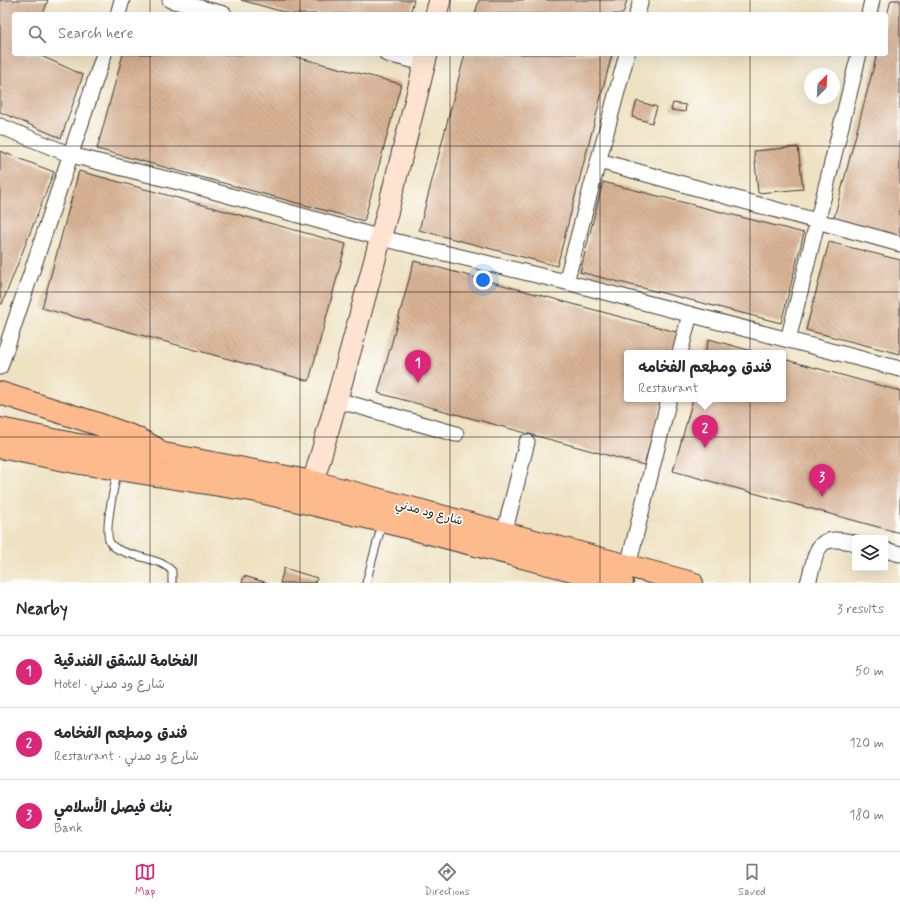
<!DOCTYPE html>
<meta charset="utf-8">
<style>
:root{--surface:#fff;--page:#f7f7f7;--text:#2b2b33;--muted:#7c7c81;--line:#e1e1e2;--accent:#db2777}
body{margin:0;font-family:Mynerve,"Playpen Sans Arabic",sans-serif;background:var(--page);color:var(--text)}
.controls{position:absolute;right:12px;bottom:12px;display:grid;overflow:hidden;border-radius:4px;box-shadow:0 4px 16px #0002}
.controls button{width:36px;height:36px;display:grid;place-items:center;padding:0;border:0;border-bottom:1px solid var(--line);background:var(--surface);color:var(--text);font:20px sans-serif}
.compass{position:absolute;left:804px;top:68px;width:36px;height:36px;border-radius:50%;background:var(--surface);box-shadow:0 4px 16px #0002;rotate:24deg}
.you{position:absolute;left:483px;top:280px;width:14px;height:14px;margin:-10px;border:3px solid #fff;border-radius:50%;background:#1a73e8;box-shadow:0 0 0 6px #1a73e833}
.badge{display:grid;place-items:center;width:26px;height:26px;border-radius:50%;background:var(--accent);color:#fff;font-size:13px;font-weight:700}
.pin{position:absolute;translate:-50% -33px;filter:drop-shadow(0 1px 2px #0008)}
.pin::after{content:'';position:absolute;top:21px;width:14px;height:12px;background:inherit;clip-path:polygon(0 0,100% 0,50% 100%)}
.popup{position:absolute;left:624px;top:350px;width:162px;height:52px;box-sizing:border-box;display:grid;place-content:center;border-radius:4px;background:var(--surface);filter:drop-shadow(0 1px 3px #0005);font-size:13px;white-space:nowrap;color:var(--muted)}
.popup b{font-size:15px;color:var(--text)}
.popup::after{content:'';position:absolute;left:50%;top:100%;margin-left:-8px;border:8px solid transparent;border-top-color:var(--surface)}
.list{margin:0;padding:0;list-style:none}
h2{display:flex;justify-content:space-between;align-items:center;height:52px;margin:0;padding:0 16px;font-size:17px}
h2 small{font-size:13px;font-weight:400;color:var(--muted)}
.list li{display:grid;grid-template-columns:26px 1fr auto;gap:12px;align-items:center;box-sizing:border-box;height:72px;padding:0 16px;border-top:1px solid var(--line)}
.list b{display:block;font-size:15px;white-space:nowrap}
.list p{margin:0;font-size:13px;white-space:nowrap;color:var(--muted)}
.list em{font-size:13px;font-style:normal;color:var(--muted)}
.icon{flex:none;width:22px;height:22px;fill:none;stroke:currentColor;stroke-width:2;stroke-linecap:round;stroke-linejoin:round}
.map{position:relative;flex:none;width:900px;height:583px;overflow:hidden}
.search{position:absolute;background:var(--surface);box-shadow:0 4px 16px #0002;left:12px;right:12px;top:12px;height:44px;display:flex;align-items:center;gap:10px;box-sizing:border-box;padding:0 14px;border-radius:4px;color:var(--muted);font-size:15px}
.sheet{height:268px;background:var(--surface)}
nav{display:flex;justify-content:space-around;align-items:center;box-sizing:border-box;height:56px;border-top:1px solid var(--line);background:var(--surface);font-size:11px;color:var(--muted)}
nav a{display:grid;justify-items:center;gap:2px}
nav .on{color:var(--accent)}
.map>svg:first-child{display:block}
.building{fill:url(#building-back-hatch)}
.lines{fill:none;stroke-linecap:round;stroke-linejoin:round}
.lane-casing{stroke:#3c3a35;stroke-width:9}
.street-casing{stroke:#3c3a35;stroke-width:17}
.secondary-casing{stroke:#3c3a35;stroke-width:23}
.highway-casing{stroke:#3c3a35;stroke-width:24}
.lane{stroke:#fff;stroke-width:7}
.street{stroke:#fff;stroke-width:15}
.secondary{stroke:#fee3d1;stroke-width:21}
.highway{stroke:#fcba8d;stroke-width:22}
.grid{fill:none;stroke:#1c1c1c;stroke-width:1;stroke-opacity:0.55}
.labels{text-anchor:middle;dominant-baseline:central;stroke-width:3.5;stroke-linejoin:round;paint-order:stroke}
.street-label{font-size:12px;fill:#1c1c1c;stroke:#fdfcf7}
</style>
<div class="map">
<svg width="900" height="583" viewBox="0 0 900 583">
<defs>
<pattern id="building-back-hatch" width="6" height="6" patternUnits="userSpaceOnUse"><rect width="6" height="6" fill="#d8b294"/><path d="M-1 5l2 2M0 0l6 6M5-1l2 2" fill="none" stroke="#b9987f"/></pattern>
</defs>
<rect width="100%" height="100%" fill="#fdfcf7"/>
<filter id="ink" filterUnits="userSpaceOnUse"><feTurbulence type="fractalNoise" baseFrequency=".025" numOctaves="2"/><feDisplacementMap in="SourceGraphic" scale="8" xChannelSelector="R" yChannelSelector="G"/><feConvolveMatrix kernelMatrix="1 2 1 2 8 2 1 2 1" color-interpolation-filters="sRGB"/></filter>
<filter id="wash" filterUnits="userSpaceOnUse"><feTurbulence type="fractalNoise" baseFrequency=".012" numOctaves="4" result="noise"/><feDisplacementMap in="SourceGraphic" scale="16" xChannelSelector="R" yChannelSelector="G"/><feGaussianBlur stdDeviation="0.9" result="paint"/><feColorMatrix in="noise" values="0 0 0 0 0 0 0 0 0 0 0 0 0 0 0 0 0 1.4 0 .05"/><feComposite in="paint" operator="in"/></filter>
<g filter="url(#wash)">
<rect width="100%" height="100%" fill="#efe2c2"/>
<g id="blocks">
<path class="building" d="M0 0H48L43 14H14V54H37L83 75 61 138 0 112Z
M241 0H414L410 14H291Z
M479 0H627L623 14H475Z
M891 0H900V236L834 218 877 54H886V19Z
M123 54H284L401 84 364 221 97 149Z
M465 54H612L557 266 419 230Z
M637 101 657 107 652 123 632 117Z
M673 103 686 105 685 112 671 110Z
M798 147 803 189 758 193 754 151Z
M0 151 54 172 2 304H0Z
M79 171 346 244 309 381 42 308Z
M603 182 804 233 781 323 580 272Z
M829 242 900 260V354L806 330Z
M414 261 680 333 675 353H627V399H662L644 465 378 393Z
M709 339 759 353H705Z
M783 359 900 391V533L673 471 693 399H783Z
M284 568 317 578 315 583H280Z
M244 576 268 583H242Z"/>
</g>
</g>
<g filter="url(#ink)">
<use href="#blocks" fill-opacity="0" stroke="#3c3a35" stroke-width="1"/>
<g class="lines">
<defs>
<path id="lane" d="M117 472C115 485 102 535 111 544 117 552 136 555 145 558 155 561 165 563 172 571V583
M366 583 382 524"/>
<path id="street" d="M170 0 224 14
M118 14 122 0
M637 14 641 0
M869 14 872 0
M387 54 424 63
M0 126 71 155 202 188 381 238 566 282 900 369
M599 161 900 244
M566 282 627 54
M788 340 859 54
M680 353 690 314
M0 367 104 54
M337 400 456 434
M504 534 527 442
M885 550 900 554
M628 566 669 399
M808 583C818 549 814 533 855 543"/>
<path id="secondary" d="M436 14 440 0
M313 482C355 340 392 197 427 54"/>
<path id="highway" d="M0 393 98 424 134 437 155 448
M0 429 78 445 164 454 313 482 692 583
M0 447 80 463 257 491 383 521 622 583"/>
</defs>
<use href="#lane" class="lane-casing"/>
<use href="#street" class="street-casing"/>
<use href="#secondary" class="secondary-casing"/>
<use href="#highway" class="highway-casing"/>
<use href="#lane" class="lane"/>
<use href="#street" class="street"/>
<use href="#secondary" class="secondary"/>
<use href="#highway" class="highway"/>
</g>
</g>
<path class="grid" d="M150 0V14M300 0V14M450 0V14M600 0V14M750 0V14M150 54V583M300 54V583M450 54V583M600 54V583M750 54V583M0 146H900M0 292H900M0 437H900"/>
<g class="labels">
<g class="street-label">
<text transform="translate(429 513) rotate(15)">شارع ود مدني</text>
</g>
</g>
</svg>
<div class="controls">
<button><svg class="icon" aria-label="layers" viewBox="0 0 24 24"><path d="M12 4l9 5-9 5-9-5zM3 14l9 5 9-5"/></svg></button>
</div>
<svg class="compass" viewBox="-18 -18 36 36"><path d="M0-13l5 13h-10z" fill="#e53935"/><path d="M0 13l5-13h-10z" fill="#7c7c81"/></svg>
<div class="you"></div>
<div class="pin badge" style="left:418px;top:383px">1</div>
<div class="pin badge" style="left:705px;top:448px">2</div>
<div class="popup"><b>فندق ومطعم الفخامه</b>Restaurant</div>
<div class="pin badge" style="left:822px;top:497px">3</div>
<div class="search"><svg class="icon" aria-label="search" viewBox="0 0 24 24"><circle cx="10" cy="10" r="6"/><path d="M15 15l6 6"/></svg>Search here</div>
</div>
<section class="sheet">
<h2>Nearby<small>3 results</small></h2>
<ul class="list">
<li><span class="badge">1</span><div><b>الفخامة للشقق الفندقية</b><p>Hotel · شارع ود مدني</p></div><em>50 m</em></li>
<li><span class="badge">2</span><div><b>فندق ومطعم الفخامه</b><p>Restaurant · شارع ود مدني</p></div><em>120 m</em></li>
<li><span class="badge">3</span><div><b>بنك فيصل الأسلامي</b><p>Bank</p></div><em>180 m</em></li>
</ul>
</section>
<nav>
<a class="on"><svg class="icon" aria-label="map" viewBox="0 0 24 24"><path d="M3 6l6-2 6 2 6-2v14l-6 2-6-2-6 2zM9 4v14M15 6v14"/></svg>Map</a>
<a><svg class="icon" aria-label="directions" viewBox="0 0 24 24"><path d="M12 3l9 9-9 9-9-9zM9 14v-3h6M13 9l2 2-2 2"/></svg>Directions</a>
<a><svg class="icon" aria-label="saved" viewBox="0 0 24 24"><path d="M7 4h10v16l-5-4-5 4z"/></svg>Saved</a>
</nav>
